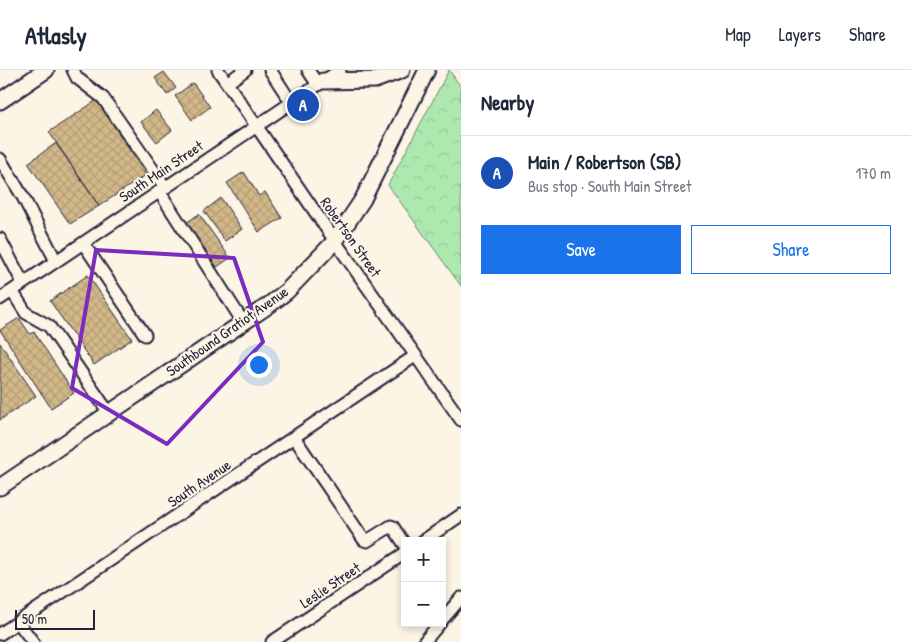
<!DOCTYPE html>
<meta charset="utf-8">
<style>
:root{--surface:#fff;--page:#f2f2f3;--text:#1f2937;--muted:#747a83;--line:#e0e1e3;--accent:#1a73e8}
body{margin:0;font-family:"Patrick Hand",sans-serif;background:var(--page);color:var(--text)}
.controls{position:absolute;right:15px;bottom:15px;display:grid;overflow:hidden;border-radius:0px;box-shadow:0 2px 8px #0003}
.controls button{width:45px;height:45px;display:grid;place-items:center;padding:0;border:0;border-bottom:1px solid var(--line);background:var(--surface);color:var(--text);font:25px sans-serif}
.scale{position:absolute;left:15px;bottom:12px;width:80px;box-sizing:border-box;padding-left:5px;border:2px solid #22223b;border-top:0;font-size:14px;line-height:18px;white-space:nowrap;color:#22223b;-webkit-text-stroke:4px #fcf5e5;paint-order:stroke}
.you{position:absolute;left:258px;top:294px;width:18px;height:18px;margin:-12px;border:4px solid #fff;border-radius:50%;background:#1a73e8;box-shadow:0 0 0 8px #1a73e833}
.badge{display:grid;place-items:center;width:32px;height:32px;border-radius:50%;background:var(--accent);color:#fff;font-size:16px;font-weight:700}
.pin{position:absolute;translate:-50% -50%;border:2px solid #fff;box-shadow:0 1px 5px #0006}
.list{margin:0;padding:0;list-style:none}
h2{display:flex;justify-content:space-between;align-items:center;height:65px;margin:0;padding:0 20px;font-size:21px}
h2 small{font-size:16px;font-weight:400;color:var(--muted)}
.list li{display:grid;grid-template-columns:32px 1fr auto;gap:15px;align-items:center;box-sizing:border-box;height:75px;padding:0 20px;border-top:1px solid var(--line)}
.list b{display:block;font-size:19px;white-space:nowrap}
.list p{margin:0;font-size:16px;white-space:nowrap;color:var(--muted)}
.list em{font-size:16px;font-style:normal;color:var(--muted)}
.actions{display:flex;gap:10px;padding:15px 20px}
.actions a{flex:1;padding:11px 0;border:1px solid var(--accent);border-radius:0px;text-align:center;font-size:18px;color:var(--accent)}
.actions .main{background:var(--accent);color:#fff}
.map{position:relative;flex:none;width:461px;height:572px;overflow:hidden}
header{display:flex;align-items:center;gap:30px;box-sizing:border-box;height:70px;padding:0 25px;background:var(--surface);border-bottom:1px solid var(--line)}
header strong{font-size:24px}
nav{display:flex;gap:28px;margin-inline-start:auto;font-size:18px}
main{display:flex}
aside{flex:1;background:var(--surface)}
.map>svg:first-child{display:block}
.forest{fill:url(#forest-crowns);stroke:#688675}
.building{fill:url(#building-cross-hatch);stroke:#22223b}
.lines{fill:none;stroke-linecap:round;stroke-linejoin:round}
.minor-casing{stroke:#22223b;stroke-width:15}
.major-casing{stroke:#22223b;stroke-width:19}
.minor{stroke:#fcf5e5;stroke-width:11}
.major{stroke:#fcf5e5;stroke-width:15}
.marked{fill:none;stroke:#7b2cbf;stroke-width:4;stroke-linejoin:round}
.labels{text-anchor:middle;dominant-baseline:central;stroke-width:4.5;stroke-linejoin:round;paint-order:stroke}
.street-label{font-size:15px;fill:#22223b;stroke:#fcf5e5}
</style>
<header>
<strong>Atlasly</strong>
<nav><a>Map</a><a>Layers</a><a>Share</a></nav>
</header>
<main>
<div class="map">
<svg width="461" height="572" viewBox="0 0 461 572">
<defs>
<pattern id="forest-crowns" width="20" height="18" patternUnits="userSpaceOnUse" patternTransform="scale(1.25)"><rect width="20" height="18" fill="#ade9af"/><path d="M2 6a3 3 0 1 1 6 0M12 15a3 3 0 1 1 6 0" fill="none" stroke="#95c897"/></pattern>
<pattern id="building-cross-hatch" width="8" height="8" patternUnits="userSpaceOnUse" patternTransform="scale(1.25)"><rect width="8" height="8" fill="#d2b888"/><path d="M0 0l8 8M0 8l8-8" fill="none" stroke="#b49e76"/></pattern>
</defs>
<rect width="100%" height="100%" fill="#fcf5e5"/>
<filter id="ink" filterUnits="userSpaceOnUse"><feTurbulence type="fractalNoise" baseFrequency=".02" numOctaves="2"/><feDisplacementMap in="SourceGraphic" scale="10" xChannelSelector="R" yChannelSelector="G"/><feConvolveMatrix kernelMatrix="1 2 1 2 8 2 1 2 1" color-interpolation-filters="sRGB"/></filter>
<g filter="url(#ink)">
<path class="forest" d="M449 0 461 17V216L388 115Z"/>
<path class="building" d="M164 2 176 18 167 25 155 8Z
M193 13 210 37 192 50 175 26Z
M97 30 146 105 99 136 49 62Z
M156 40 172 60 157 72 141 52Z
M56 73 99 136 70 154 28 93Z
M244 102 259 126 265 122 282 148 259 162 227 113Z
M221 128 242 159 225 171 204 141Z
M199 144 230 188 217 197 186 153Z
M88 205 132 269 94 295 50 231Z
M19 248 30 264 34 262 74 323 51 338 0 260Z
M0 273 36 326 0 350Z"/>
<g class="lines">
<defs>
<path id="minor" d="M73 0 77 8 103 28 165 117
M218 0 335 171 461 350
M270 0 291 32
M308 0 318 15
M227 13 245 0
M0 89 23 127 56 191
M159 121 243 252
M0 169 23 213
M83 173 145 265
M12 221 26 243 49 256 109 343
M0 229 340 0
M294 367 364 470 367 471 391 456 393 457 405 475
M423 471 461 445
M442 550 461 528
M18 552 33 572
M0 564 415 286
M272 572 405 483
M424 572 440 553"/>
<path id="major" d="M323 11 375 10 402 0
M0 31 46 0
M0 417 269 235 287 221 335 171 363 129 427 0"/>
</defs>
<use href="#minor" class="minor-casing"/>
<use href="#major" class="major-casing"/>
<use href="#minor" class="minor"/>
<use href="#major" class="major"/>
</g>
</g>
<path class="marked" d="M96 180 234 188 263 272 167 374 72 318Z"/>
<g class="labels">
<g class="street-label">
<text transform="translate(161 101) rotate(-34)">South Main Street</text>
<text transform="translate(351 167) rotate(55)">Robertson Street</text>
<text transform="translate(227 261) rotate(-35)">Southbound Gratiot Avenue</text>
<text transform="translate(199 413) rotate(-34)">South Avenue</text>
<text transform="translate(330 515) rotate(-34)">Leslie Street</text>
</g>
</g>
</svg>
<div class="controls">
<button>+</button>
<button>−</button>
</div>
<div class="scale">50 m</div>
<div class="you"></div>
<div class="pin badge" style="left:303px;top:35px;background:#1a4fb4">A</div>
</div>
<aside>
<h2>Nearby<small></small></h2>
<ul class="list">
<li><span class="badge" style="background:#1a4fb4">A</span><div><b>Main / Robertson (SB)</b><p>Bus stop · South Main Street</p></div><em>170 m</em></li>
</ul>
<div class="actions"><a class="main">Save</a><a>Share</a></div>
</aside>
</main>
